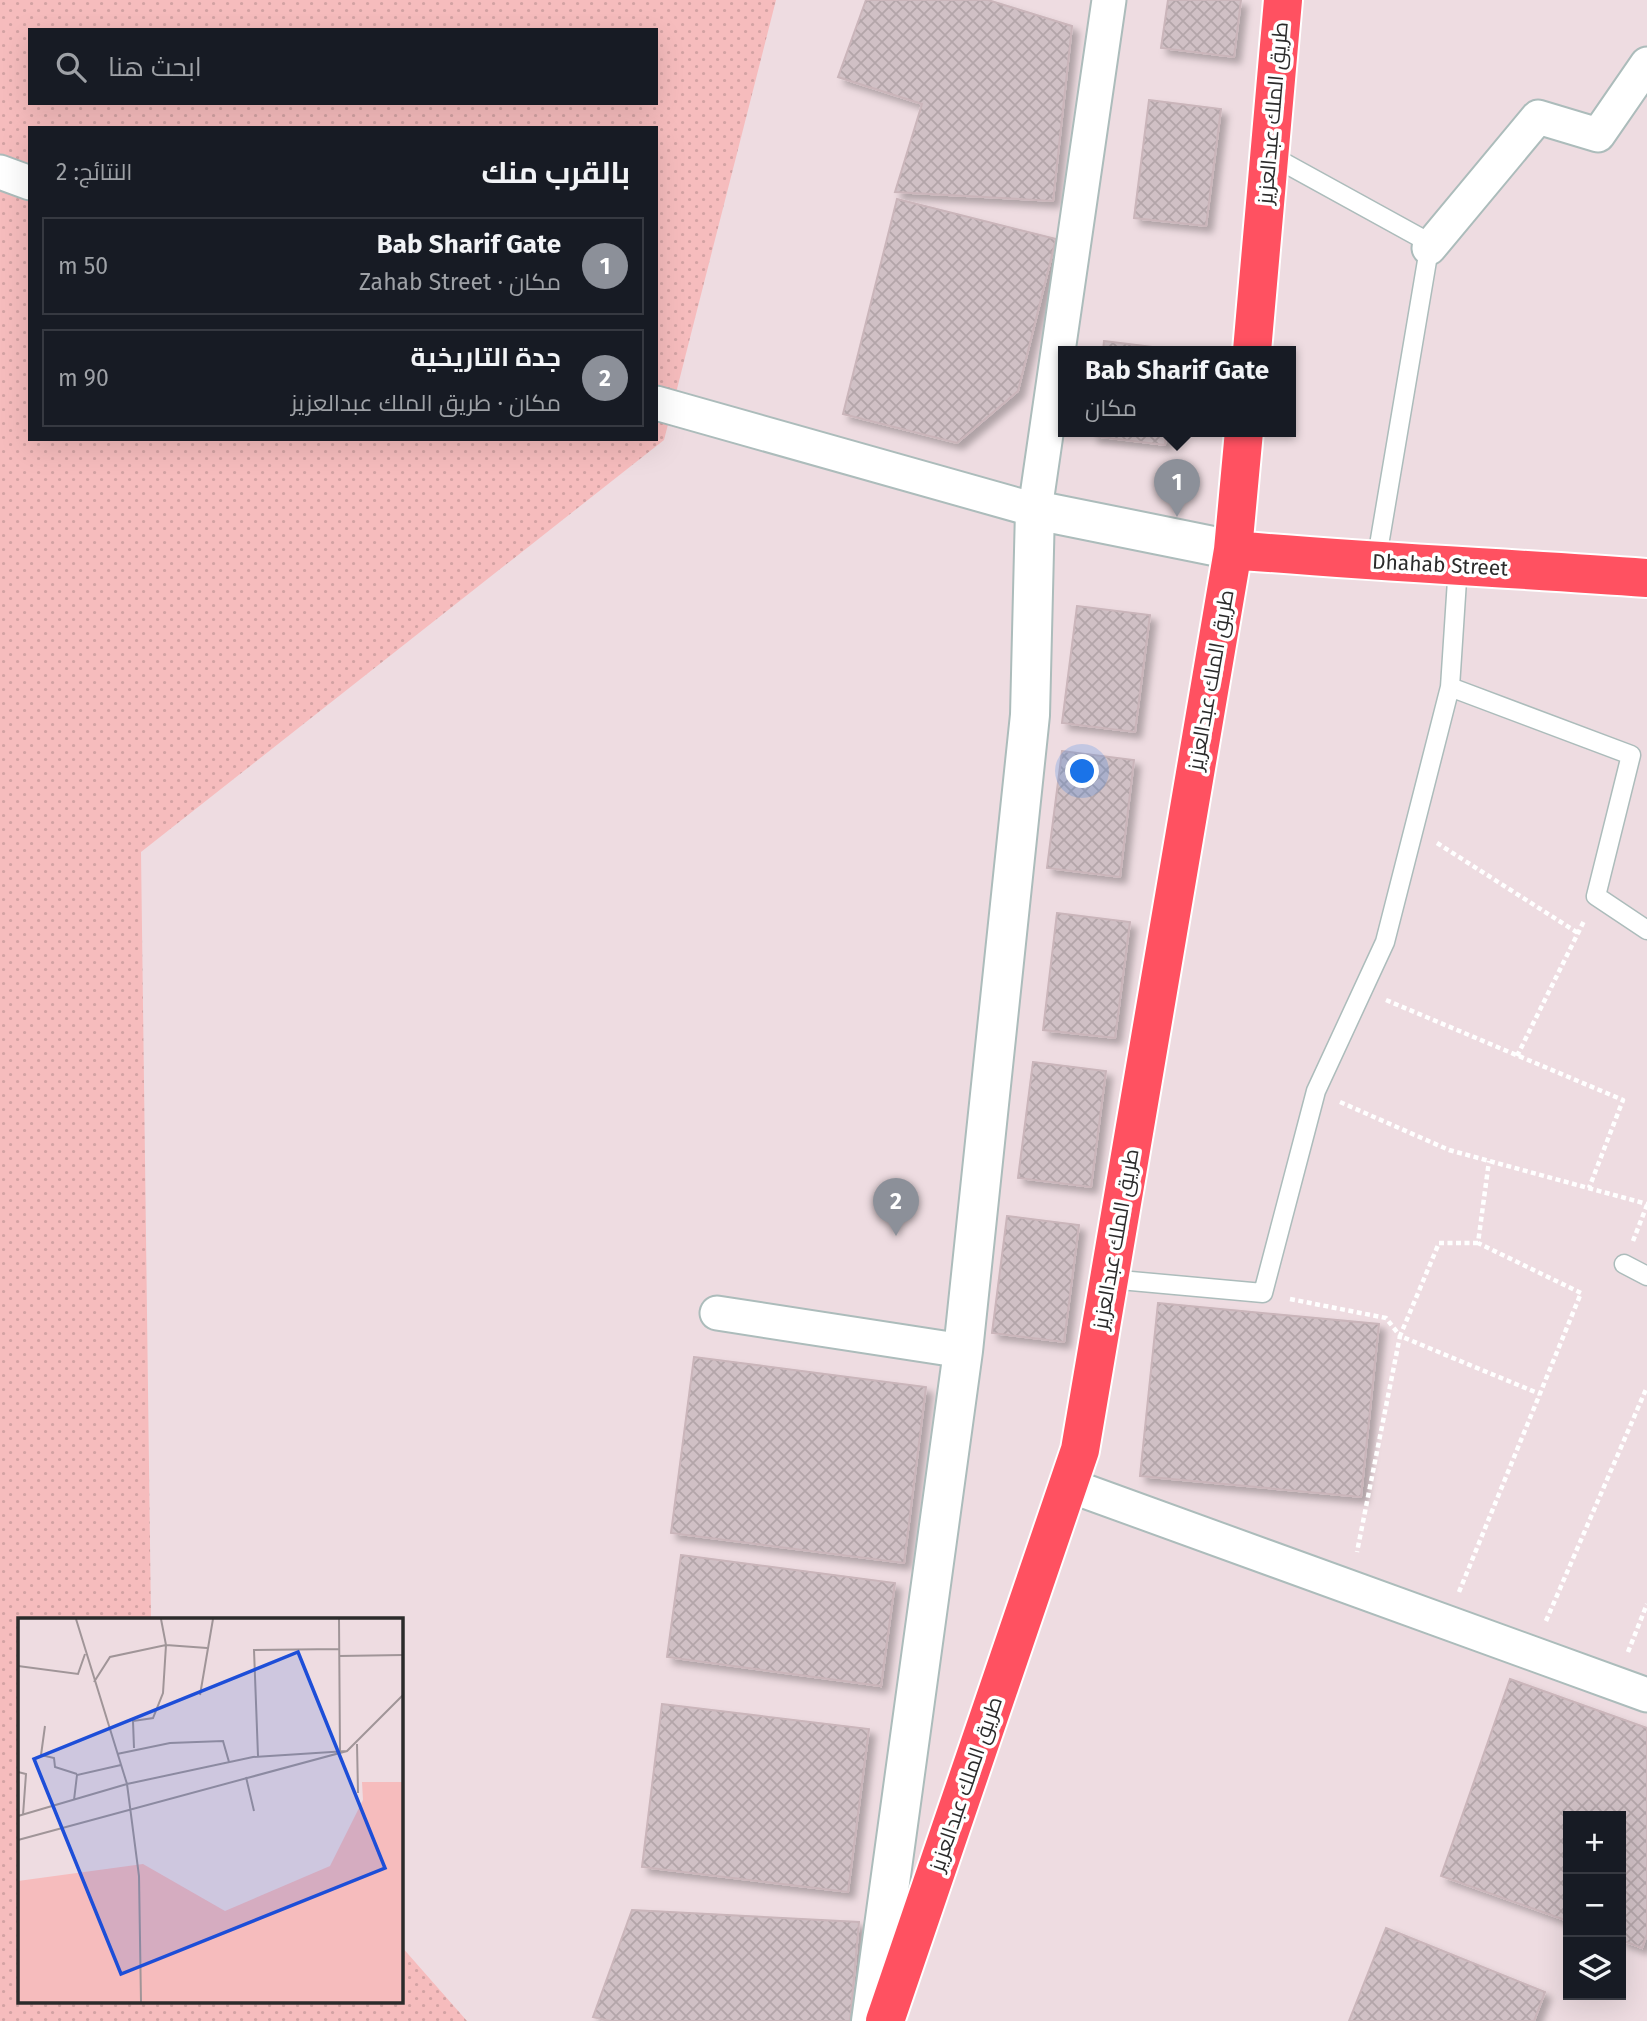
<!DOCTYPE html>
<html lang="ar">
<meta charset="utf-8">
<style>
:root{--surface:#171b24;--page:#242831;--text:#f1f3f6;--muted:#9ea1a6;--line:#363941;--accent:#8c9099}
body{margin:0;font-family:"Fira Sans",Cairo,sans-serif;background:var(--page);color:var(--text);direction:rtl}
.controls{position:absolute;right:21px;bottom:21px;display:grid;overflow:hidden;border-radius:0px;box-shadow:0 7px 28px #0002}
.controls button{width:63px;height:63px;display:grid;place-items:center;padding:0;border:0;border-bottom:2px solid var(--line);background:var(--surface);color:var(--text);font:35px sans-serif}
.you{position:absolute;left:1083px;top:772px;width:24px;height:24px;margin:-18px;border:5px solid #fff;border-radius:50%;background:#1a73e8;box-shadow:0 0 0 10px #1a73e833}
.badge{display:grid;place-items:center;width:46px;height:46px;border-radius:50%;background:var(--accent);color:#fff;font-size:23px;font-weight:700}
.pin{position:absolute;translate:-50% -58px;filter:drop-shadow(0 2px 4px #0008)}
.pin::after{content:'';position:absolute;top:37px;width:24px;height:21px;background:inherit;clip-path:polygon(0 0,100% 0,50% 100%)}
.popup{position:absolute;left:1058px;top:346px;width:238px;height:91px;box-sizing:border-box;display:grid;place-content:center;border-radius:0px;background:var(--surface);filter:drop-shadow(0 2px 5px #0005);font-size:23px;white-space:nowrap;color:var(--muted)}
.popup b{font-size:26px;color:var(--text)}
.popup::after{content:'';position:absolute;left:50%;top:100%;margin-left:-14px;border:14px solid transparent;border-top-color:var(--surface)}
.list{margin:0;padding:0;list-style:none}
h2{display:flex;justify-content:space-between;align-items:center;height:91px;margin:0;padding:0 28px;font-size:30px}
h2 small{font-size:23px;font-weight:400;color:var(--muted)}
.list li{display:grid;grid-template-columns:46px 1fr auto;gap:21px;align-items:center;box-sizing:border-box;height:98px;margin:0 14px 14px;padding:0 14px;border:2px solid var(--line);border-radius:0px}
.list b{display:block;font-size:26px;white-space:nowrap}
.list p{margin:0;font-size:23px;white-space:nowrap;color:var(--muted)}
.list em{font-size:23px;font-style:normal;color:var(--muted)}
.icon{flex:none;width:38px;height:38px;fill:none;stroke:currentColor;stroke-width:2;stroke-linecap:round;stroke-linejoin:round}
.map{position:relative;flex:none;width:1647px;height:2021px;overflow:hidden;direction:ltr}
.search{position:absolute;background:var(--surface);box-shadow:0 7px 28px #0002;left:28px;top:28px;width:630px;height:77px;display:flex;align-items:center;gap:18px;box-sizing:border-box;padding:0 24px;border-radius:0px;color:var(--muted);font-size:26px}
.panel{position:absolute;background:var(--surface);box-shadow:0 7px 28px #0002;left:28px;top:126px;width:630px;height:315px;border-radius:0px;direction:rtl}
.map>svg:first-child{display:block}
.sand{fill:url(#sand-dots);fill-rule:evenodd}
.building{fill:url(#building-cross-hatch);stroke:#cab5ba;stroke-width:2;filter:url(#shadow)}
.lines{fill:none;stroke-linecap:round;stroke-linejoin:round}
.service-casing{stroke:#acbcbb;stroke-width:21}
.minor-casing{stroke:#acbcbb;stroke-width:37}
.tertiary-casing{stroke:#acbcbb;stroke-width:42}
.primary-casing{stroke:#fff;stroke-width:42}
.path{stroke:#fff;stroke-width:4.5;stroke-dasharray:5 3.5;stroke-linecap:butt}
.service{stroke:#fff;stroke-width:18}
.minor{stroke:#fff;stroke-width:33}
.tertiary{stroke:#fff;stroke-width:38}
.primary{stroke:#ff5161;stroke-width:38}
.labels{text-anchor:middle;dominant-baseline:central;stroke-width:7;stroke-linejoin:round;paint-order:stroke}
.street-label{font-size:21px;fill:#2b2b2b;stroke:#fff}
.inset-road{fill:none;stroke:#a09598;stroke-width:2}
.view{fill:#1d4ed8;fill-opacity:0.15;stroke:#1d4ed8;stroke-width:3.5}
.inset-edge{fill:none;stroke:#2b2b2b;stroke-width:3.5}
</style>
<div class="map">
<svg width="1647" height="2021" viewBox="0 0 1647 2021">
<defs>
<pattern id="sand-dots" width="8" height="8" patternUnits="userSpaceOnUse" patternTransform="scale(1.75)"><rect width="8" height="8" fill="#f6bcbd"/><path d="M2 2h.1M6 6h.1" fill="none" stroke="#d3a2a3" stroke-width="1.8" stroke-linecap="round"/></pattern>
<pattern id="building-cross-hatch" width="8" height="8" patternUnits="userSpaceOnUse" patternTransform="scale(1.75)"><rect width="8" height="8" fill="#d0c0c5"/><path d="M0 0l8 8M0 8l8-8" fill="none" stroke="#b3a5a9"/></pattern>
<filter id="shadow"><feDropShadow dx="6" dy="6" stdDeviation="3.5" flood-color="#0004"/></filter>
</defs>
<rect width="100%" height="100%" fill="#eedce1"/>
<path class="sand" d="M0 0H776L664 440 141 852 151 1620H19V2002H401V1946L467 2021H0ZM30 30H656V103H30ZM30 128H656V439H30Z"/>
<path class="building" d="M866 0H988L1072 26 1053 201 895 192 922 104 838 77Z
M1168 0H1241L1234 57 1161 48Z
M1149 100 1221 109 1206 226 1134 218Z
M897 199 1056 239 1018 391 957 443 843 414Z
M1104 341 1177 350 1103 351Z
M1093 431H1166L1165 445 1092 436Z
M1077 606 1150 615 1135 732 1062 723Z
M1062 751 1134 760 1120 877 1047 868Z
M1057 913 1130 922 1115 1038 1043 1030Z
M1033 1062 1106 1071 1091 1187 1018 1178Z
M1007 1216 1079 1225 1064 1342 992 1333Z
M1158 1303 1379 1324 1361 1497 1140 1476Z
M694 1357 926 1387 904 1563 671 1533Z
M681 1555 895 1583 881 1686 667 1657Z
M1510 1679 1647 1728V1934L1642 1948 1621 1940V1816H1568V1921L1441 1876Z
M662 1704 869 1729 848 1892 642 1867Z
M632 1910 859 1922 850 2021H610L593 2017Z
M1386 1928 1545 1992 1534 2021H1349Z"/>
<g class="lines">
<defs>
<path id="service" d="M1270 155 1430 243 1376 563
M1450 687 1631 755 1596 896 1647 930
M1624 1264 1647 1276
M1109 1279 1263 1293 1316 1091 1385 942 1450 687 1458 565"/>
<path id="minor" d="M0 172 30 183
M1429 248 1538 117 1598 135 1647 64
M656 403 1035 510 1109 0
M717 1313 963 1351
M1068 1485 1647 1695"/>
<path id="tertiary" d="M871 2021 963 1351 1030 715 1035 510 1233 550"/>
<path id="primary" d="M1252 351 1283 0
M1233 550C1371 562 1509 568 1647 578
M885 2021 1080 1450 1233 550 1244 431"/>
</defs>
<use href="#service" class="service-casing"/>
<use href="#minor" class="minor-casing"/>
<use href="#tertiary" class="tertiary-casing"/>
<use href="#primary" class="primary-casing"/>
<path class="path" d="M1437 843 1578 933
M1386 1000 1623 1100 1589 1188
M1517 1056 1585 919
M1340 1102 1449 1150 1647 1204
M1633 1241 1647 1205
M1478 1243H1439L1400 1336 1540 1394
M1290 1299 1386 1318 1400 1336 1357 1552
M1459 1592 1581 1293 1478 1243 1489 1161
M1546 1621 1647 1387
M1628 1652 1647 1604"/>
<use href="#service" class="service"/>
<use href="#minor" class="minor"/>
<use href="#tertiary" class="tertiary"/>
<use href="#primary" class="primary"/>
</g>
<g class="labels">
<g class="street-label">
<text transform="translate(1273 113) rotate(-85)">طريق الملك عبدالعزيز</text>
<text transform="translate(1440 565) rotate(3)">Dhahab Street</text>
<text transform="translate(1211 680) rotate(-80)">طريق الملك عبدالعزيز</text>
<text transform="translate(1116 1239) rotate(-80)">طريق الملك عبدالعزيز</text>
<text transform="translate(966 1784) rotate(-71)">طريق الملك عبدالعزيز</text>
</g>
</g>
<g transform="translate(18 1618)">
<rect width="385" height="385" fill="#eedce1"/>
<path d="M344 164H385V384H0V263L125 246 207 293 312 248 345 182Z" fill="#f6bcbd"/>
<path class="inset-road" d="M58 1 109 166M321 1 322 134M321 38 385 37M0 48 60 56 67 36M76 64 92 39 148 27 189 30M182 77 195 1M27 108 23 137 36 140 37 149 59 156M339 126 340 175M116 130 115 103 135 100 145 75 148 27 143 1M99 136 152 125 205 123 211 144M240 138 236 32 321 31M0 154 8 156 5 197M228 159 236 193M109 166 121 258 123 384M56 182 59 157 103 147M0 198 109 166 235 139 329 133M0 222 329 133 385 77"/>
<path class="view" d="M280 34 367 250 103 356 16 141Z"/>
<rect width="385" height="385" class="inset-edge"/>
</g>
</svg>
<div class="controls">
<button>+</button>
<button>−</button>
<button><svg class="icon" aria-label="layers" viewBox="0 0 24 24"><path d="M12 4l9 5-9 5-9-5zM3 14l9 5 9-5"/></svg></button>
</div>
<div class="you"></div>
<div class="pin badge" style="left:1177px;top:517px">1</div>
<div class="popup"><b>Bab Sharif Gate</b>مكان</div>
<div class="pin badge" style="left:896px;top:1236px">2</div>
<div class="search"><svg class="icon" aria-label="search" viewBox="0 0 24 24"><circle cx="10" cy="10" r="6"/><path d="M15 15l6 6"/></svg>ابحث هنا</div>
<section class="panel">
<h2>بالقرب منك<small>النتائج: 2</small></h2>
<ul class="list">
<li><span class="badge">1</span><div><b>Bab Sharif Gate</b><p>مكان · Zahab Street</p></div><em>50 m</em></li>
<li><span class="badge">2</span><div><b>جدة التاريخية</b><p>مكان · طريق الملك عبدالعزيز</p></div><em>90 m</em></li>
</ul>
</section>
</div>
